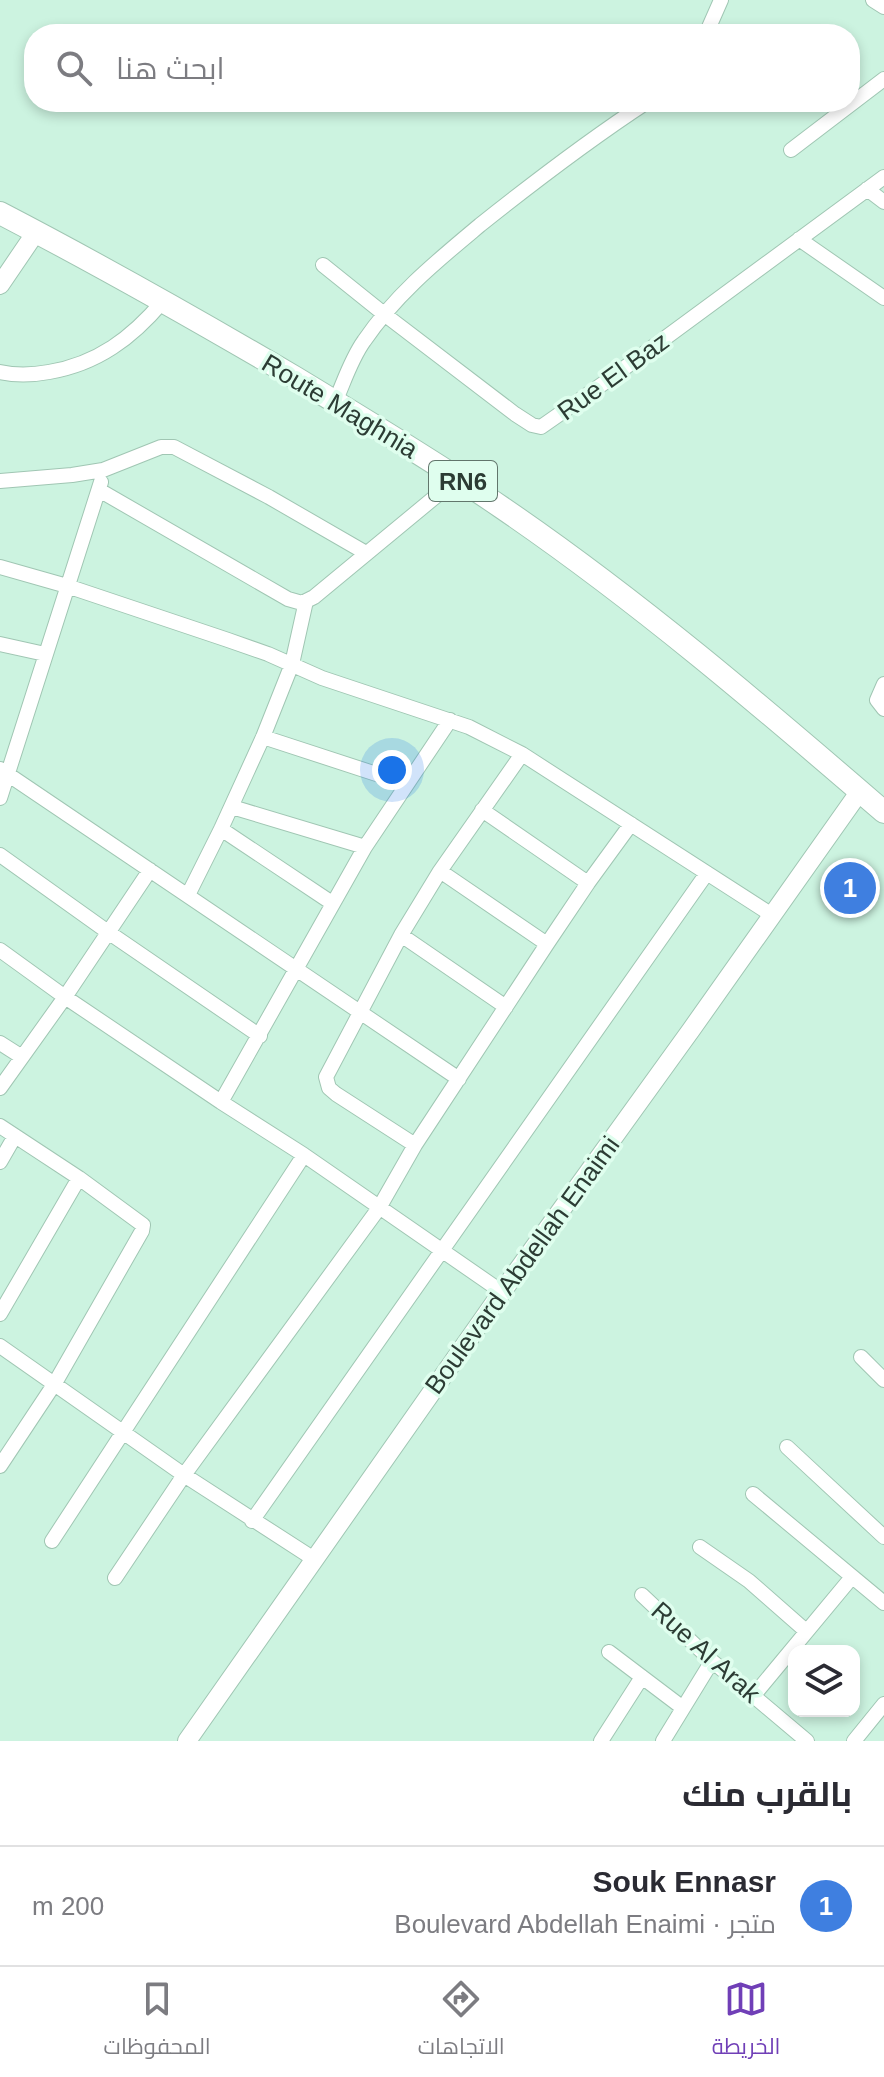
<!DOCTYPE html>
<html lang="ar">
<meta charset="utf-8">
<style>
:root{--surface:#fff;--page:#f7f7f7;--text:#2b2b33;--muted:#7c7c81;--line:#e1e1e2;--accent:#703fb7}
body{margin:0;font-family:Arial,Cairo,sans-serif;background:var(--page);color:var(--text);direction:rtl}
.controls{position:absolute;right:24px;bottom:24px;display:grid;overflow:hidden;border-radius:16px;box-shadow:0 4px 12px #0003}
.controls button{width:72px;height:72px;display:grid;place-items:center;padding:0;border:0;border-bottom:2px solid var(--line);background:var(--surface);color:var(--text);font:40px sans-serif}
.you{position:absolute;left:392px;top:770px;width:28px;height:28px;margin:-20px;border:6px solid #fff;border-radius:50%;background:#1a73e8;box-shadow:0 0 0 12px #1a73e833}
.badge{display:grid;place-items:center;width:52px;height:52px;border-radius:50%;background:var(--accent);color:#fff;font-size:26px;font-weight:700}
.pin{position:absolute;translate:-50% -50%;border:4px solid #fff;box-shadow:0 2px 8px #0006}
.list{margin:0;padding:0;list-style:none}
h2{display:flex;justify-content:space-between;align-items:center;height:104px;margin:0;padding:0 32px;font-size:34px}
h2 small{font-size:26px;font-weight:400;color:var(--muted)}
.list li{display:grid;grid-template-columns:52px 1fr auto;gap:24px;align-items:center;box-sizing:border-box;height:120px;padding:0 32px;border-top:2px solid var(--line)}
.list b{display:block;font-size:30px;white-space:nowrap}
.list p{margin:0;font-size:26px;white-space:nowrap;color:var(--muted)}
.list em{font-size:26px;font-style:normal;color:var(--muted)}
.icon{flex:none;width:44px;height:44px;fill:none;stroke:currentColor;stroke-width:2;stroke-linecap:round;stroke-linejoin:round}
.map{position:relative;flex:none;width:884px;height:1741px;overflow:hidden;direction:ltr}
.search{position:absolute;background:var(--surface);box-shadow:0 4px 12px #0003;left:24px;right:24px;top:24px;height:88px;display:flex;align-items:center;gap:20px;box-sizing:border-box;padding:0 28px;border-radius:32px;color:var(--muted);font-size:30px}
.sheet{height:224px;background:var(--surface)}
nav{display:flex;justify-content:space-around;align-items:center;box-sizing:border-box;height:112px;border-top:2px solid var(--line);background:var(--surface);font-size:22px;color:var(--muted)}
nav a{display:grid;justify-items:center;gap:4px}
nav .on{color:var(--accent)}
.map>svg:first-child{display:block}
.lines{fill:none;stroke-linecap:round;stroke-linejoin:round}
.minor-casing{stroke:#a0c6b3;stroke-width:16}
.tertiary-casing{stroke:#a0c6b3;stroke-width:20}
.primary-casing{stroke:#a0c6b3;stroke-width:24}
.minor{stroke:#fff;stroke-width:14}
.tertiary{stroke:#fff;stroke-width:18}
.primary{stroke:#fff;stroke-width:22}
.labels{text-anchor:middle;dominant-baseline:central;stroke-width:7;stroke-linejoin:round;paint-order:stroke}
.shield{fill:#dffeee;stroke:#62766c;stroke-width:2}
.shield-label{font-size:24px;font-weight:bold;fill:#2c3c34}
.street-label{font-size:26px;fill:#2c3c34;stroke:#dffeee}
</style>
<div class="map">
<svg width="884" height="1741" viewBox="0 0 884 1741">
<rect width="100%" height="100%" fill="#ccf3e0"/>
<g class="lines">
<defs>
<path id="minor" d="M873 0 884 7
M706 34 721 0
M791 150 884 79
M867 189 884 202
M799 239 884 298
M323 265 384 314 515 414 532 425 541 427 604 383 884 177
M0 372C17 376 33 375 49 372 97 364 132 338 163 301
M335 402C344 382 351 359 364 341 396 294 437 261 480 225 534 182 589 140 647 102
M0 481 72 475 103 470 161 447H174L269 497 366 553
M99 490 288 599 302 603 314 597 458 478
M0 567 67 586 228 640 268 654 322 678 469 727 522 754 772 915
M0 644 45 654
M884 684 877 700 884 709
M263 737 407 784
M0 769 459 1079
M0 798 101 482
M232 807 365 847
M482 810 588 883
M221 829 332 903
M0 855 108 932 260 1036
M440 871 547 944
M188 895 221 829 263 737 292 664 306 601
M401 935 506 1007
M0 950 65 997 221 1102 304 1155 502 1292
M0 1043 22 1057
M0 1088 65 997 150 870
M221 1102 365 847 450 720
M0 1126 79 1178 143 1225 142 1231 55 1383 0 1466
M415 1145 336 1094 329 1088 326 1077 401 935 440 871 522 754
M0 1162 15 1136
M0 1314 79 1178
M0 1346 184 1475 314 1559
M861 1357 884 1380
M787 1447 884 1537
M753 1494 884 1603
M252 1521 707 873
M52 1541 304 1155
M700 1547 749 1581 806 1631
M115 1578 184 1475 379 1208 415 1145 547 944 588 883 631 824
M642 1595 712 1661 807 1741
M609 1652 683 1708
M754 1695 852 1577
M601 1741 642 1677
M663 1741 712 1661
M854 1741 884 1704"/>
<path id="tertiary" d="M0 285 36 232
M187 1741 502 1292 691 1030 860 791"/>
<path id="primary" d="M0 213C100 265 199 321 296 378 365 420 434 461 501 507 636 599 760 705 884 812"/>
</defs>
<use href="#minor" class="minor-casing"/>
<use href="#tertiary" class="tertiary-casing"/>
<use href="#primary" class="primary-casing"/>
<use href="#minor" class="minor"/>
<use href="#tertiary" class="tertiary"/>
<use href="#primary" class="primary"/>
</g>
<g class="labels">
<rect class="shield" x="429" y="461" width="68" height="40" rx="6"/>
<g class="shield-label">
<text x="463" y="481">RN6</text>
</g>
<g class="street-label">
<text transform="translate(613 376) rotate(-36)">Rue El Baz</text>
<text transform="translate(340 406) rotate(31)">Route Maghnia</text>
<text transform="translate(522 1265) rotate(-54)">Boulevard Abdellah Enaimi</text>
<text transform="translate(706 1652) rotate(42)">Rue Al Arak</text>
</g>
</g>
</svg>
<div class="controls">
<button><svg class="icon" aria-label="layers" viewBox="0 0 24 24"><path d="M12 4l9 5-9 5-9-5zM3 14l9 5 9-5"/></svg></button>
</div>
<div class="you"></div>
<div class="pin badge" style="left:850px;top:888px;background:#3f7fe0">1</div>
<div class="search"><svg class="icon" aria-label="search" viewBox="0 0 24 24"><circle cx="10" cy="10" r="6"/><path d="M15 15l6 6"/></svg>ابحث هنا</div>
</div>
<section class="sheet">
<h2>بالقرب منك<small></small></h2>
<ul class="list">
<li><span class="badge" style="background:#3f7fe0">1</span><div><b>Souk Ennasr</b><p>متجر · Boulevard Abdellah Enaimi</p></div><em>200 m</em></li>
</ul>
</section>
<nav>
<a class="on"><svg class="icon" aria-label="map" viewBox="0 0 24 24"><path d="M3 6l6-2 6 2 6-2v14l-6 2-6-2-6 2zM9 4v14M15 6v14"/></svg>الخريطة</a>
<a><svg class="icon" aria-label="directions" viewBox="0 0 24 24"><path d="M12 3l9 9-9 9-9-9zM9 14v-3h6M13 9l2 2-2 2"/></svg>الاتجاهات</a>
<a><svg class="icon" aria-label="saved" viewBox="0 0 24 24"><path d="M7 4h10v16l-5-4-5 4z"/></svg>المحفوظات</a>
</nav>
